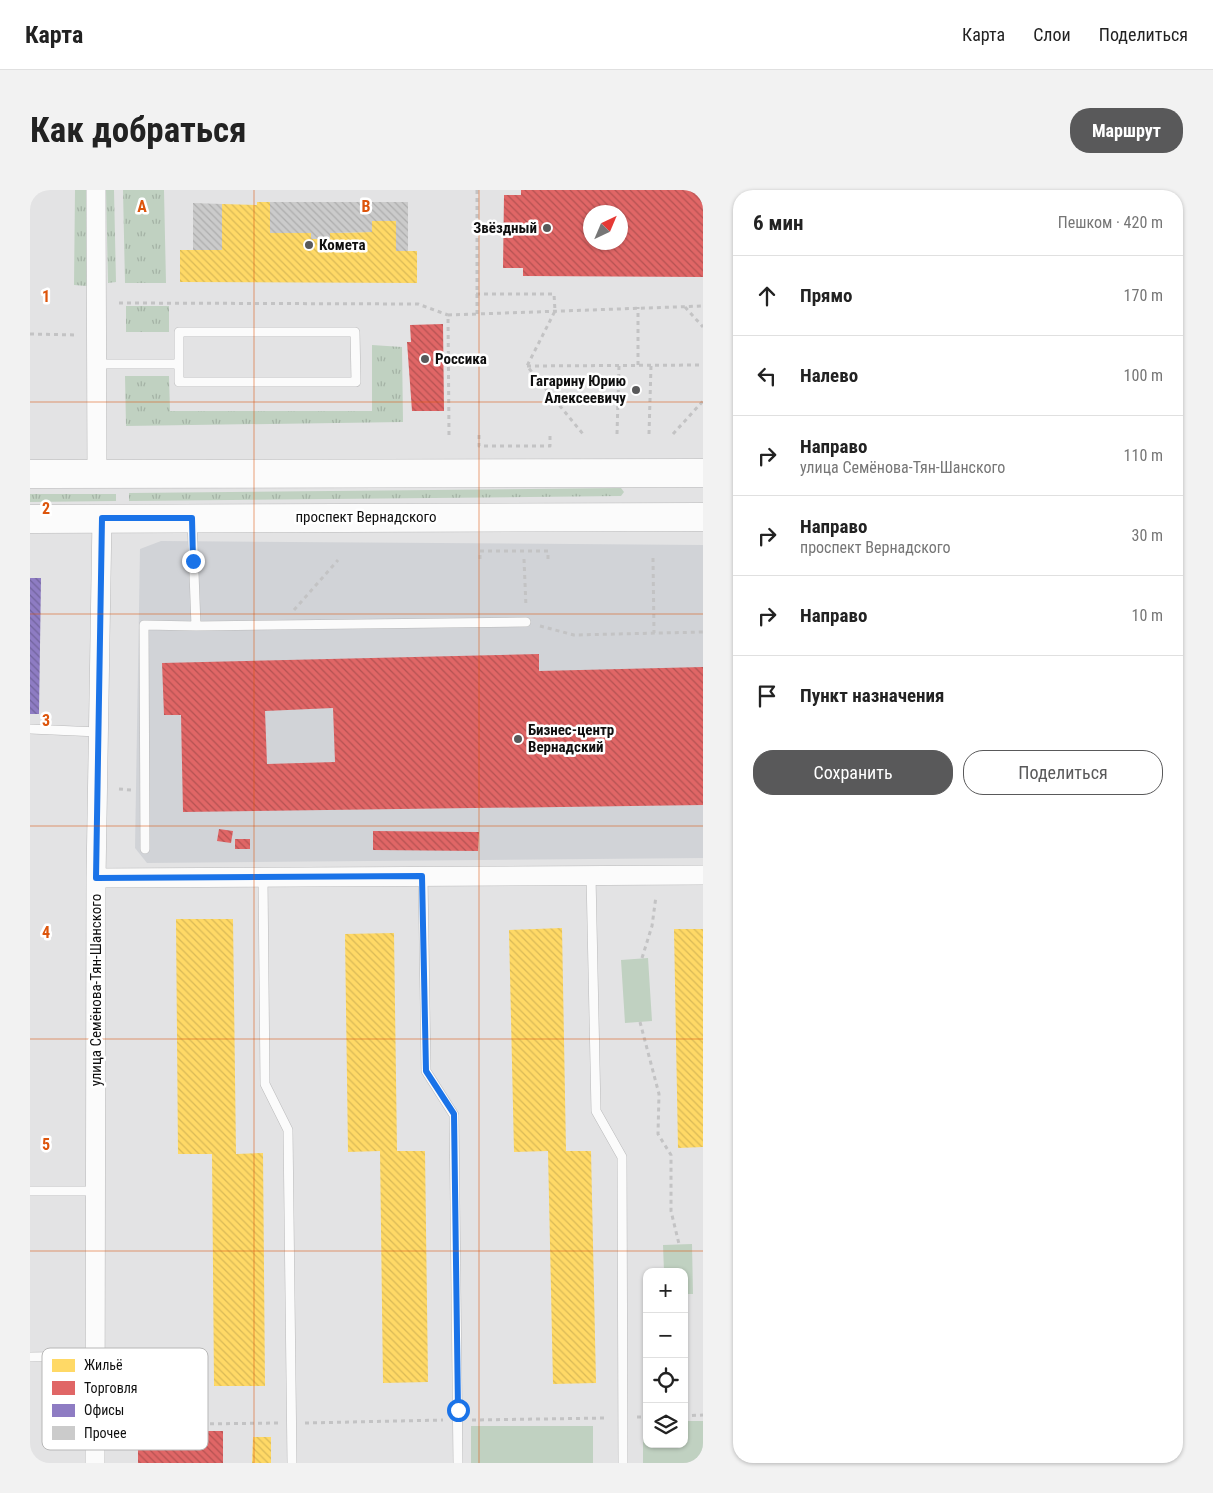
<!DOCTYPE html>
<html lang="ru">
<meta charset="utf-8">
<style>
:root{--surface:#fff;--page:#f2f2f2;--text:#222;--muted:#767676;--line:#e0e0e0;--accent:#59595a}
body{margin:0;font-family:"Roboto Condensed",sans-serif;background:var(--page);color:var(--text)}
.controls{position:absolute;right:15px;bottom:15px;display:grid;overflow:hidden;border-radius:10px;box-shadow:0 1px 4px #0004}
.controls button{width:45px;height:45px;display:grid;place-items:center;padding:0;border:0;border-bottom:1px solid var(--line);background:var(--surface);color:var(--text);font:25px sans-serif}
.compass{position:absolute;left:553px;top:15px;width:45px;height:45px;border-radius:50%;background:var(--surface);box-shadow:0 1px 4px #0004;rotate:44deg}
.stop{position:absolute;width:15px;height:15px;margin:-11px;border:4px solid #1a73e8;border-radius:50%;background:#fff}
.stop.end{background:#1a73e8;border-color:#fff;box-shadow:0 1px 5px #0008}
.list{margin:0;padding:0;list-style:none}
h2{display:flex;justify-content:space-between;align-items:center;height:65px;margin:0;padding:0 20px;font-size:21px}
h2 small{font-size:16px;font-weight:400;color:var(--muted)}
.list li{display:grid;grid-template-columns:32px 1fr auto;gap:15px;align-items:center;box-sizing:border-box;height:80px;padding:0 20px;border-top:1px solid var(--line)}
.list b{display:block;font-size:19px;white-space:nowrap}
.list p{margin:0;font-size:16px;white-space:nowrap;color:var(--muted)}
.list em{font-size:16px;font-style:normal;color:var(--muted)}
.actions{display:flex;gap:10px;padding:15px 20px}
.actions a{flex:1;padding:11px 0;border:1px solid var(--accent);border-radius:20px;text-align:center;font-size:18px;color:var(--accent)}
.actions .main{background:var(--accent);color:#fff}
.icon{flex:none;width:28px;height:28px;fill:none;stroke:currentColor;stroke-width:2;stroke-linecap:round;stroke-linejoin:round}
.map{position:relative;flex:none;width:673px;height:1273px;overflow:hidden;border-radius:20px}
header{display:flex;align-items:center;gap:30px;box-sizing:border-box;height:70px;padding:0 25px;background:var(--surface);border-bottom:1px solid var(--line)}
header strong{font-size:24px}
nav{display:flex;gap:28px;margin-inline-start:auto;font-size:18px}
.intro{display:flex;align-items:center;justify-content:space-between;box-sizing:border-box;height:120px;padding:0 30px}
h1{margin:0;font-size:35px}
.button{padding:12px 22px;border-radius:20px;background:var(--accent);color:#fff;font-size:18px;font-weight:700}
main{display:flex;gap:30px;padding:0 30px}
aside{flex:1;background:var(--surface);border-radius:20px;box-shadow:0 1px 4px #0004}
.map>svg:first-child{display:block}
.built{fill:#d1d3d7}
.grass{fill:url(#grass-tufts)}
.park{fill:#c0d1c1}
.homes{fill:url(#homes-back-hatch)}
.shops{fill:url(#shops-back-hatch);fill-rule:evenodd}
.offices{fill:url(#offices-back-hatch)}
.building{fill:url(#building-back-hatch)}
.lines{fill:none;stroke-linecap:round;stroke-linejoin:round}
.service-casing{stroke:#b9b9ba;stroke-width:10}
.minor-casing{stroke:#b9b9ba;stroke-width:20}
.primary-casing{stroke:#b9b9ba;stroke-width:29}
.path{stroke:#c3c3c4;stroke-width:3;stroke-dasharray:4 4;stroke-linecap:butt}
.service{stroke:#fbfbfb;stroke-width:9}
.minor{stroke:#fbfbfb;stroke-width:19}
.primary{stroke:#fbfbfb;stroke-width:28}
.route{stroke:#1a73e8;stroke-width:6}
.grid{fill:none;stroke:#dd550c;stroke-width:1;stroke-opacity:0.55}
.poi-dot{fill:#59595a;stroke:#fff;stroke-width:2}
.labels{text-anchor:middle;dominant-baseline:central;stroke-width:5;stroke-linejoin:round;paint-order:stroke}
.poi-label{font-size:15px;font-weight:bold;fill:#0f0f0f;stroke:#fff;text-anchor:start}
.street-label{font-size:15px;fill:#0f0f0f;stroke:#fff}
.key{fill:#fff;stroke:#b7b7b7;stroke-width:1}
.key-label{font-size:14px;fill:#0f0f0f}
.grid-label{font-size:16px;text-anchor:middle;font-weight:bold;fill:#dd550c;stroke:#fff;stroke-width:5;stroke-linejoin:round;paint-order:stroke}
</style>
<header>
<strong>Карта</strong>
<nav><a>Карта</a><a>Слои</a><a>Поделиться</a></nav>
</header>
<div class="intro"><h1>Как добраться</h1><a class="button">Маршрут</a></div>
<main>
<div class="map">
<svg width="673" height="1273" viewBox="0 0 673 1273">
<defs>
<pattern id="grass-tufts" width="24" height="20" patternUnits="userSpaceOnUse" patternTransform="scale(1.25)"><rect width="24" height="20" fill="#c0d1c1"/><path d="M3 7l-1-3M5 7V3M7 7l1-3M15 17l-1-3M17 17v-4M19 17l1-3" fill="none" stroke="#a4b2a5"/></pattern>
<pattern id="homes-back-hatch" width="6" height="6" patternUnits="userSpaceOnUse" patternTransform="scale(1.25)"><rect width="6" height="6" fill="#ffd966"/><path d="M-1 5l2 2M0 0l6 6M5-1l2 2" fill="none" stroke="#d9b957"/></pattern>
<pattern id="shops-back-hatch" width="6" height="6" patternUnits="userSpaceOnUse" patternTransform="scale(1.25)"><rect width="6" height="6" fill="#e06666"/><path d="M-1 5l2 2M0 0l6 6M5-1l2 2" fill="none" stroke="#b45252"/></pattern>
<pattern id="offices-back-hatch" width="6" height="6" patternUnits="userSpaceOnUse" patternTransform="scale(1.25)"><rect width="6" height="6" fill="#8e7cc3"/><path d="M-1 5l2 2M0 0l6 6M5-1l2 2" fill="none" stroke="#72649d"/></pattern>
<pattern id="building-back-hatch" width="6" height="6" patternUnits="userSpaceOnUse" patternTransform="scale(1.25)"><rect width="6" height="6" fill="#cbcbcb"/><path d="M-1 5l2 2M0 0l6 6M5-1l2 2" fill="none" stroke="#adadad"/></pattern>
</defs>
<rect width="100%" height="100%" fill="#e3e3e4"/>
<path class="built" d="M131 351 673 355V668L117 673 105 658 110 359Z"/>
<path class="grass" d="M45 0H58L57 96 44 95Z
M76 0H84L86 92 78 93Z
M93 0H134L136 93H95Z
M96 116H139V142H96Z
M342 155 372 157 373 232 96 236 95 186H139L140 221H342Z
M591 298 594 302 591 306 99 311V303Z
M0 304H86V311L0 312Z"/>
<path class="park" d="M618 768 622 831 595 833 591 770Z
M662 1054 663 1104H654V1082H634L633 1055Z
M654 1231H673V1273H613V1232H617V1254H654Z
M441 1236H563V1273H441Z"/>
<path class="homes" d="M227 12H240V43H281V49H300V43L342 42V31H366V61H387V93L150 92V60H192V14L227 15Z
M146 729H203L206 964 233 963 235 1196H184L182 964H148Z
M532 738 536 961H561L566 1193 523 1194 518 961 484 962 479 740Z
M644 739H673V957L648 958Z
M364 743 367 961H395L398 1192 353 1193 350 961 318 962 315 744Z
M223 1247H241V1273H222Z"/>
<path class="shops" d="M491 0H673V87L493 86V78H473L474 5H491ZM560 22H590V52H560Z
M413 134 414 221H382L377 152H381L380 135Z
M509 464V481L673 477V615L153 622 151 525H134L132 473ZM303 518 305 572 237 574 235 521Z
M189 639 203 641 201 653 187 651Z
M343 641 449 642 448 661 343 660Z
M205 649H220V659H205Z
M108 1241H193V1273H108Z"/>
<path class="offices" d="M0 388H11L9 524H0Z"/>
<path class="building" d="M240 12H378V61H366V31H342V42L300 43V49H281V43H240Z
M163 13 192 14V60H163Z"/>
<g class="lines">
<defs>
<path id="service" d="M149 142H325L326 192H149Z
M67 174H149
M166 436 496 432
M0 539 68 542
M115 659 114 435 166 436 162 330
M393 686 396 881 424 925 428 1273
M561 686 566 921 592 967 593 1273
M233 687 235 894 258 940 262 1273
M0 1001H66
M0 1167 65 1166"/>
<path id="minor" d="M66 0 67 285
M66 688 673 685
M65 1273 66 688 72 328"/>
<path id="primary" d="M0 284 673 283
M0 329 673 327"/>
</defs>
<use href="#service" class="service-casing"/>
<use href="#minor" class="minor-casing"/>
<use href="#primary" class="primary-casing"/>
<path class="path" d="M447 0V124L673 116
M446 104H524L525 121 497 176 553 244
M89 113 388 114 418 125
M655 117 673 137
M0 144 47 145
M608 175V117
M497 176 673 175
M587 244 589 176
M619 244 621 176
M643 244 673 211
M419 245 418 125 447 124
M449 245V256H520V244
M623 368 624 443
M450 369V361H518V369
M494 369 496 417
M264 420 308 370
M510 436 544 445 673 442
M89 599 101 600
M612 768 622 736 626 706
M610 832 629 904 628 944 641 965V1021L649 1054
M654 1226 673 1225
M607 1227H617
M442 1230 578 1228
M275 1233 413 1230
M92 1235 248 1233"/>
<use href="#service" class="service"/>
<use href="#minor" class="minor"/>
<use href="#primary" class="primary"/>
</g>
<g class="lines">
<path class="route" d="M163 371 162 328H72L66 688 392 686 396 881 424 924 428 1220"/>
</g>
<path class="grid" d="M224 0V1273M449 0V1273M0 212H673M0 424H673M0 636H673M0 849H673M0 1061H673"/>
<g class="poi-dot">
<circle cx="517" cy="38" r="5"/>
<circle cx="279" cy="55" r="5"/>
<circle cx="395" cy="169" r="5"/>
<circle cx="606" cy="200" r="5"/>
<circle cx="488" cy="549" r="5"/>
</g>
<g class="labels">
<g class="poi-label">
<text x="507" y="38" text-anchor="end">Звёздный</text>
<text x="289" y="55">Комета</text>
<text x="405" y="169">Россика</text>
<text x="596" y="191" text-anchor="end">Гагарину Юрию<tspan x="596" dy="17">Алексеевичу</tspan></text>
<text x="498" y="540">Бизнес-центр<tspan x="498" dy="17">Вернадский</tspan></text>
</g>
<g class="street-label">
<text x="336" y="327">проспект Вернадского</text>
<text transform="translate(66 800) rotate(-90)">улица Семёнова-Тян-Шанского</text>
</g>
</g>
<rect x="12" y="1158" width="166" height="102" rx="8" class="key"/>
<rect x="22" y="1169" width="23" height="13" fill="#ffd966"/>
<rect x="22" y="1191" width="23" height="14" fill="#e06666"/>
<rect x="22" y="1214" width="23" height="13" fill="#8e7cc3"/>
<rect x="22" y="1236" width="23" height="14" fill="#cbcbcb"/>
<g class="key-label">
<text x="54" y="1180">Жильё</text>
<text x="54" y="1203">Торговля</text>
<text x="54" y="1225">Офисы</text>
<text x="54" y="1248">Прочее</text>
</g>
<g class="grid-label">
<text x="112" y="22">A</text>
<text x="336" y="22">B</text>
<text x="16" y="112">1</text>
<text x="16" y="324">2</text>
<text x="16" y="536">3</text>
<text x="16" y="748">4</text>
<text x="16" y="960">5</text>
</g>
</svg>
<div class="controls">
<button>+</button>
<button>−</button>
<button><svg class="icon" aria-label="locate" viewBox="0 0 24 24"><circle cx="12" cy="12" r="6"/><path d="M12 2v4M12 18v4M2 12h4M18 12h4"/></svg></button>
<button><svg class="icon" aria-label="layers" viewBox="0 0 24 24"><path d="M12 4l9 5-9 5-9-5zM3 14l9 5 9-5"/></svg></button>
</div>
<svg class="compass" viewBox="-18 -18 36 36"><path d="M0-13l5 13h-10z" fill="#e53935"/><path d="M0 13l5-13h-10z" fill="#767676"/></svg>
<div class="stop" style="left:428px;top:1220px"></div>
<div class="stop end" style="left:163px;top:371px"></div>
</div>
<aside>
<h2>6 мин<small>Пешком · 420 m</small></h2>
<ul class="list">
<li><svg class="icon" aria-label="ahead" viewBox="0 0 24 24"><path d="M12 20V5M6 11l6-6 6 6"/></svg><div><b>Прямо</b></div><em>170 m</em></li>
<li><svg class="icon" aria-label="left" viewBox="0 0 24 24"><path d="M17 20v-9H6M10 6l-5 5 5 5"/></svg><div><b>Налево</b></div><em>100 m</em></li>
<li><svg class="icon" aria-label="right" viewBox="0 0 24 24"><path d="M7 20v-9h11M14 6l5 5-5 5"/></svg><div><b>Направо</b><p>улица Семёнова-Тян-Шанского</p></div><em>110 m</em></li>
<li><svg class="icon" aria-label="right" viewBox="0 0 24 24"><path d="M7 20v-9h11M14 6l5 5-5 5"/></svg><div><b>Направо</b><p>проспект Вернадского</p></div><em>30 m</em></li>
<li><svg class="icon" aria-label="right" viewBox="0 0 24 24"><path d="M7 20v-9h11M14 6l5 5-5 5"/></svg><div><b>Направо</b></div><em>10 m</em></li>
<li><svg class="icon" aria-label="arrive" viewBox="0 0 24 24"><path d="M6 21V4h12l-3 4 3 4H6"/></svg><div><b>Пункт назначения</b></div></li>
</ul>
<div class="actions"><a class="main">Сохранить</a><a>Поделиться</a></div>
</aside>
</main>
